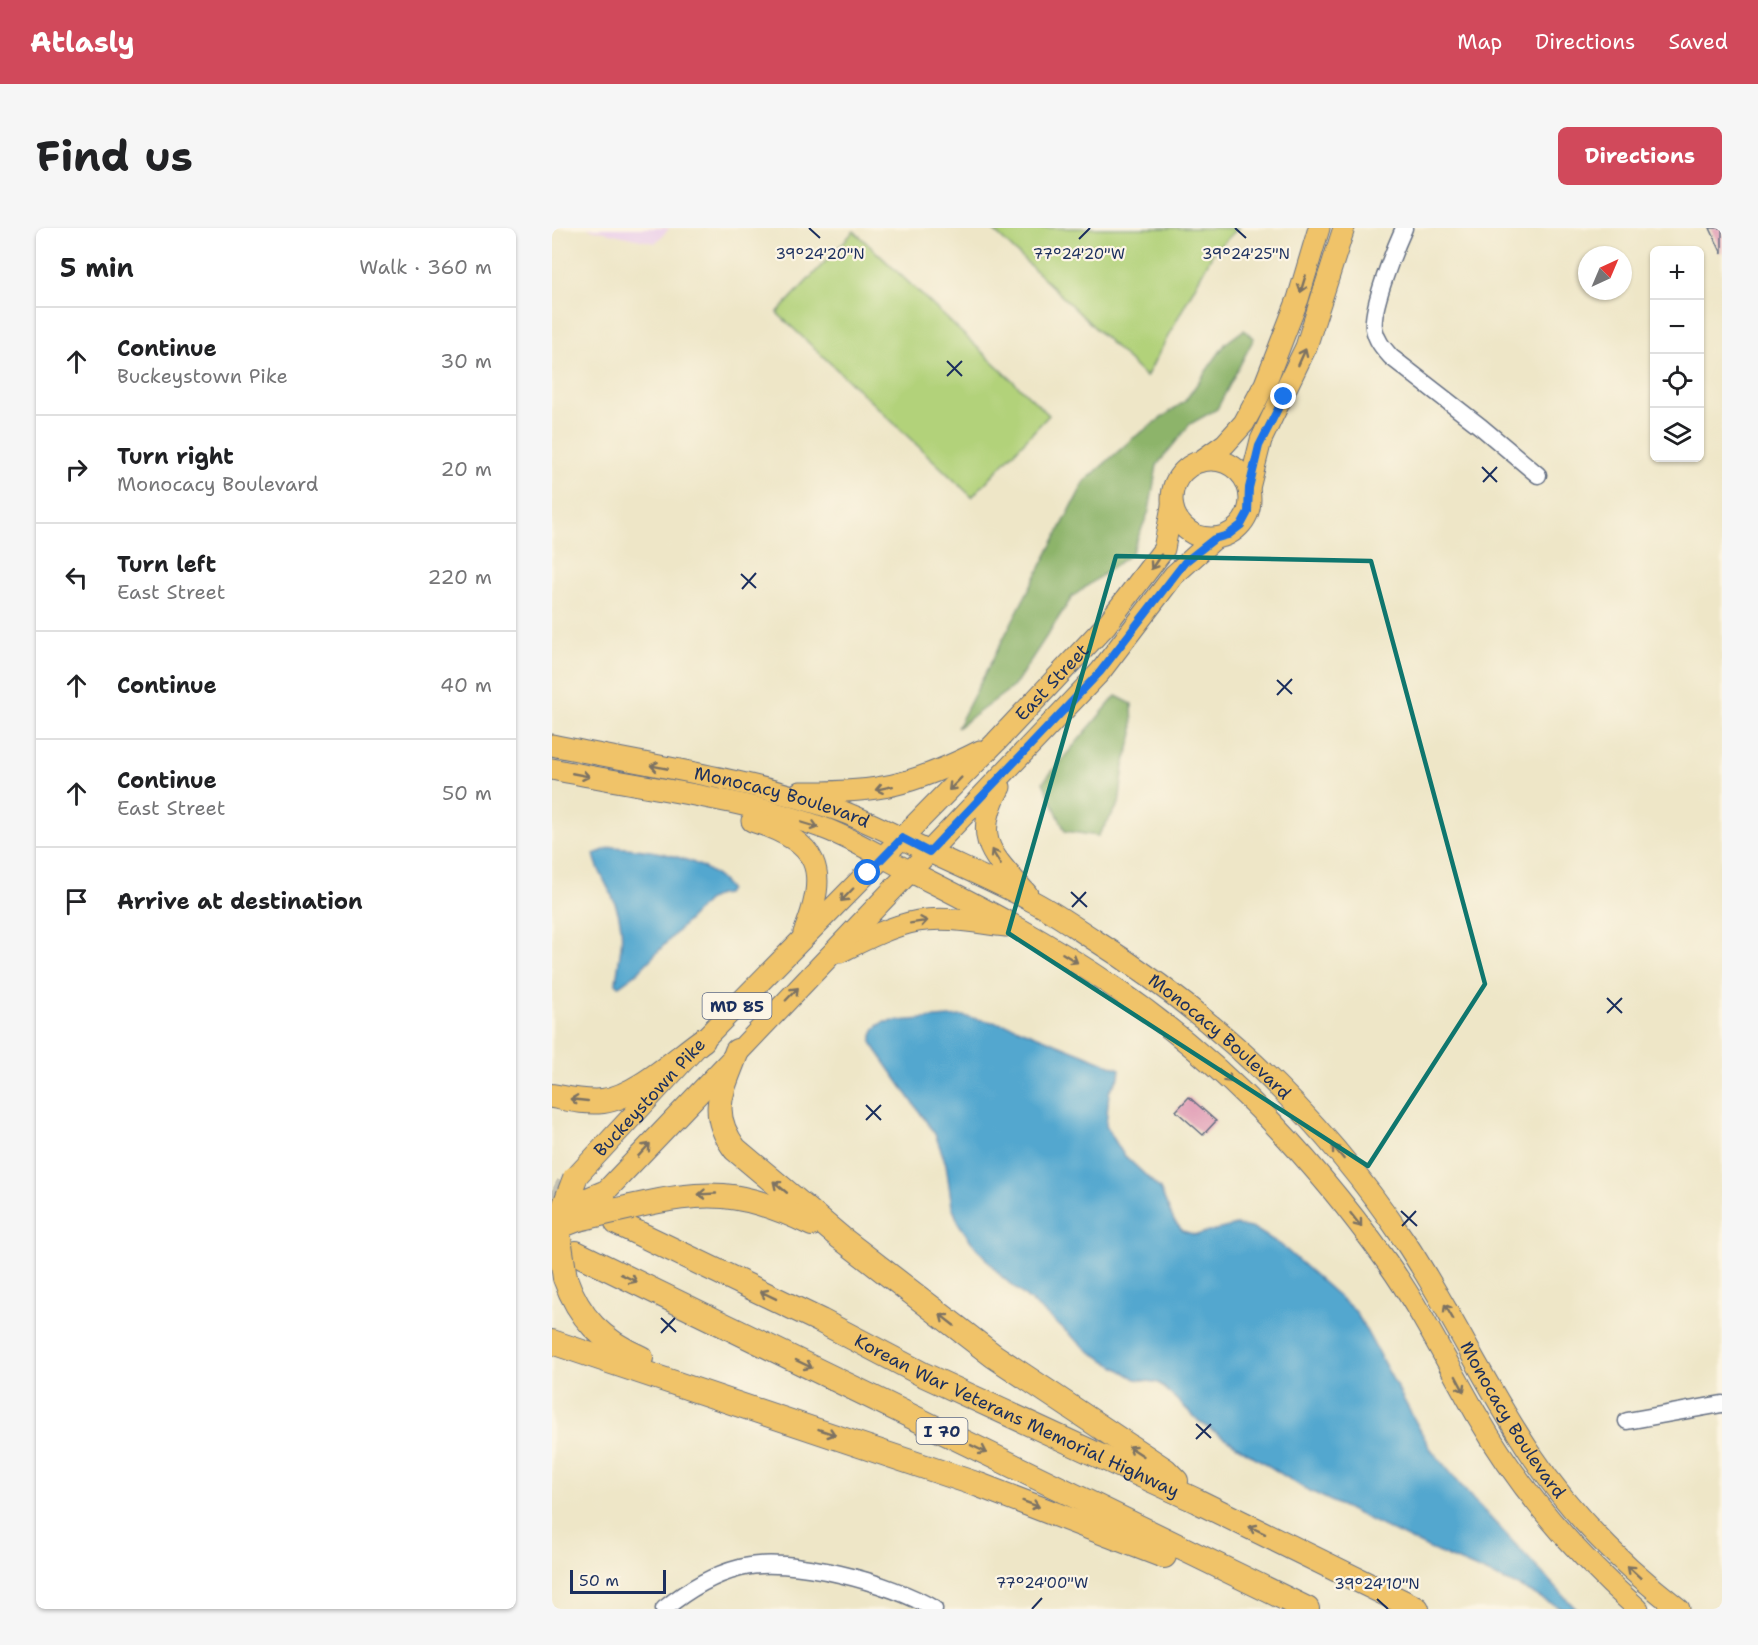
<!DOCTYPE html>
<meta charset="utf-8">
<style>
:root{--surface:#fff;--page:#f6f6f6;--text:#202124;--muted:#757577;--line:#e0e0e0;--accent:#d1495b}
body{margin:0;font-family:"Shantell Sans",sans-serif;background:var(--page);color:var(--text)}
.controls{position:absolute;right:18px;top:18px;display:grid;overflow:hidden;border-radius:9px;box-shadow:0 2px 4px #0004}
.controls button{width:54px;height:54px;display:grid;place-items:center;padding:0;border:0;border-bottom:2px solid var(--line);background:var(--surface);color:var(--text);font:30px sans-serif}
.compass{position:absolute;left:1026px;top:18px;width:54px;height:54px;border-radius:50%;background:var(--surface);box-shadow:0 2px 4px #0004;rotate:44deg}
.scale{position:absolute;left:18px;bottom:15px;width:96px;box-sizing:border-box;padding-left:6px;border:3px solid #1b2f5e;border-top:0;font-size:16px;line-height:21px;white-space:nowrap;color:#1b2f5e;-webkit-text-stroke:4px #fcf5e5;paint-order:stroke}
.stop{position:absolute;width:18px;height:18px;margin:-14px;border:4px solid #1a73e8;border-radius:50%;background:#fff}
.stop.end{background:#1a73e8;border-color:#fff;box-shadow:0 2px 6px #0008}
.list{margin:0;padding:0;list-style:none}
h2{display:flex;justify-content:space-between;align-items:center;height:78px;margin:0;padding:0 24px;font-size:26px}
h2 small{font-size:20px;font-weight:400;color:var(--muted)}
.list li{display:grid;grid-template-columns:39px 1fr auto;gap:18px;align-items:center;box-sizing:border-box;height:108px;padding:0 24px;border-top:2px solid var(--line)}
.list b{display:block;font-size:22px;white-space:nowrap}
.list p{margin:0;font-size:20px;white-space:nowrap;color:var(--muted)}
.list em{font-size:20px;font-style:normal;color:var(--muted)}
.icon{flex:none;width:33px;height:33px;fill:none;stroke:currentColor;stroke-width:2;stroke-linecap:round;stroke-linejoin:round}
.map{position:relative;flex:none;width:1170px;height:1381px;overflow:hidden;border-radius:9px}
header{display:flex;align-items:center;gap:36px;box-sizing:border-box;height:84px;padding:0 30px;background:var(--accent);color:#fff}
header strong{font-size:28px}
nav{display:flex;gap:33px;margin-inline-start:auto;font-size:21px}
.intro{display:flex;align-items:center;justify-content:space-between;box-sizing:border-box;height:144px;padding:0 36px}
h1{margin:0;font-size:42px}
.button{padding:15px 27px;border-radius:9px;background:var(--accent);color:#fff;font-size:21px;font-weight:700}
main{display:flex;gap:36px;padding:0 36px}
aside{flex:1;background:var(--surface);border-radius:9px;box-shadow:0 2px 4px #0004}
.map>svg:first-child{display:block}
.built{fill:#ecd1ea}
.green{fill:#b2d27a;stroke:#66806c;stroke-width:1.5}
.forest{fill:#8db46a;stroke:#547264;stroke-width:1.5}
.water{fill:#53a7cf;stroke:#376b96;stroke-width:1.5}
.building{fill:#de93b0}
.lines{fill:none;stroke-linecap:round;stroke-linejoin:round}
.highway-tunnel{stroke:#c4c1b2;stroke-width:24;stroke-dasharray:24 12;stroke-linecap:butt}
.minor-casing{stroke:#656f83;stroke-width:19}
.major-casing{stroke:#656f83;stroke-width:23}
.highway-casing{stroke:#656f83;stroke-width:26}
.minor{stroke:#fff;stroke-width:16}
.major{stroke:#f0c369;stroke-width:21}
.highway{stroke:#f0c369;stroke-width:24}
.highway-bridge-casing{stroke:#656f83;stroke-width:26;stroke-linecap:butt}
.highway-bridge{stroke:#f0c369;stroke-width:24}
.oneway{stroke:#7b7263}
.route{stroke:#1a73e8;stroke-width:8}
.marked{fill:none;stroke:#0f766e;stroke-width:4.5;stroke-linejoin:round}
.ticks{fill:none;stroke:#1b2f5e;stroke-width:2}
.labels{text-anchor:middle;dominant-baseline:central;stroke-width:4.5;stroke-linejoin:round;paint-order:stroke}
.shield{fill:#fcf5e5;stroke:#5e6a86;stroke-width:1.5}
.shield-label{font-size:16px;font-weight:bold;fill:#1b2f5e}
.street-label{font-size:18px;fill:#1b2f5e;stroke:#fcf5e5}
.ticks-label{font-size:15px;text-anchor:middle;fill:#1b2f5e;stroke:#fcf5e5;stroke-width:4.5;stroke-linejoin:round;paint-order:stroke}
</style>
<header>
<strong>Atlasly</strong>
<nav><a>Map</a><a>Directions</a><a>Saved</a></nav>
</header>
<div class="intro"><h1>Find us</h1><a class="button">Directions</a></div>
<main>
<aside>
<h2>5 min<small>Walk · 360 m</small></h2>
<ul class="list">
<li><svg class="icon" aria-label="ahead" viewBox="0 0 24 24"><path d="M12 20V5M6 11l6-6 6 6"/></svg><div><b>Continue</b><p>Buckeystown Pike</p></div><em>30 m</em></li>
<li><svg class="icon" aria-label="right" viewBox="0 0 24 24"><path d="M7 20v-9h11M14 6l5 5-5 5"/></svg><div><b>Turn right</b><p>Monocacy Boulevard</p></div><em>20 m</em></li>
<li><svg class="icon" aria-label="left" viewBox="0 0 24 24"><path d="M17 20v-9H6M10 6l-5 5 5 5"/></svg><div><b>Turn left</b><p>East Street</p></div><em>220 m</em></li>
<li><svg class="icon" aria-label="ahead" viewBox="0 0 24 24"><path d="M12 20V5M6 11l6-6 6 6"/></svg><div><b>Continue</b></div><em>40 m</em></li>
<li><svg class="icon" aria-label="ahead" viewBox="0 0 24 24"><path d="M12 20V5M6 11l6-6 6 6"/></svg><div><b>Continue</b><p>East Street</p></div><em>50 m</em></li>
<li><svg class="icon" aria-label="arrive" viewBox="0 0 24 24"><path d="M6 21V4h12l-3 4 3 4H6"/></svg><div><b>Arrive at destination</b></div></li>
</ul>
</aside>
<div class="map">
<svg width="1170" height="1381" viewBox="0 0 1170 1381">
<rect width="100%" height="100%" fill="#fcf5e5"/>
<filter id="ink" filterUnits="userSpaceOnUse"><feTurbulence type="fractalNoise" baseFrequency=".0167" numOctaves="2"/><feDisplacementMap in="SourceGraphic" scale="12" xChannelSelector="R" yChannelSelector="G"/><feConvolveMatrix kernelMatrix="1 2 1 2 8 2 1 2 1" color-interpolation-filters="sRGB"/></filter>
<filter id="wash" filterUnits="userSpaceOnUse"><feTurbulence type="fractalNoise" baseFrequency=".008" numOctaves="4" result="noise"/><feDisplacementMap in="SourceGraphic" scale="24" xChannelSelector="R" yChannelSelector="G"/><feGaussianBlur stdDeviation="1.35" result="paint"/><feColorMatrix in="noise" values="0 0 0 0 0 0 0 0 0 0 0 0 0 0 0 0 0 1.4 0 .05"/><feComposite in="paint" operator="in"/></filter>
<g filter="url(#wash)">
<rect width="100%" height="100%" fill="#eee6c7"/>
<path class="built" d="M34 0H118L103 15Z"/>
<path class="green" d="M439 0H686L661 25 594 149Z
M302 3 497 187 420 269 225 85Z"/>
<path class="forest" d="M692 102 702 110 665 181 638 196 605 237 597 283 579 326 520 369 462 458 405 500 533 253 580 211 633 173 674 115Z
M564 468 580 476 581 506 572 538 567 576 546 608 513 603 491 554Z"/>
<path class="water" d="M60 619C98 621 153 628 177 661L174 666 166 667 155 673 85 745 67 758 64 755C67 725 75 709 64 678 58 660 45 644 42 626Z
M410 788 461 798 568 841 567 849 557 864 554 898 571 926 608 961 622 993 631 1003 644 1007 684 997 703 1001 729 1017 804 1084 878 1220 917 1267 1024 1381H1010L968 1359 878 1321 750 1259 649 1195 607 1155 584 1151 537 1123 449 1048 419 1013 407 996 400 978 394 936 383 906 320 816C319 804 322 799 333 794Z"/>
<g id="blocks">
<path class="building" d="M1158 0H1170V26Z
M637 869 664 893 651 907 624 883Z"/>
</g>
</g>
<g filter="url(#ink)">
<use href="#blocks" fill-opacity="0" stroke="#656f83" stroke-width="1.5"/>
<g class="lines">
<path class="highway-tunnel" d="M0 962 34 979"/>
<defs>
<path id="minor" d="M852 0C843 20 819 80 822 100 824 112 831 120 839 129L929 199 986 247
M1075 1193 1170 1176
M112 1381C134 1363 160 1347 188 1340 235 1327 341 1355 382 1381"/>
<g id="major">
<circle cx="659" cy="271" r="39"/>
<path d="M649 233 673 216 692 195 713 156 746 71 767 0"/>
<path d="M697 260 709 212 754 119 792 0"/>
<path id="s1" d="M0 517C95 537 191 550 283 581 318 593 351 612 384 627 416 642 448 656 478 672 500 683 521 698 541 711 666 790 772 892 854 1015 899 1083 933 1158 979 1226 1019 1286 1070 1337 1127 1381"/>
<path d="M0 541C87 559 191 570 274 601 302 612 330 629 357 643 428 678 498 715 563 760 670 833 760 929 835 1034 870 1083 896 1137 926 1189 968 1262 1023 1325 1086 1381"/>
<path d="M448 559C419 611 440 627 475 666"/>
<path d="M248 564C325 565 359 558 428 523"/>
<path d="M200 593C267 614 278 641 252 705"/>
<path d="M288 724C312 712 339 698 366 693 395 688 425 695 454 698"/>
<path id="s2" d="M23 950 151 812 444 514 554 397 612 321 620 278"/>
<path d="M52 965 548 444 622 347 662 311"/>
</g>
<g id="highway">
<path d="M185 823C171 862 155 883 183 921L289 1010 442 1128 613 1242 624 1253"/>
<path d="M0 868C17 871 34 875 51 873 84 869 124 831 151 812"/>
<path d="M79 979C154 961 190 962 260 996"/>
<path id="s3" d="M65 995 269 1093 370 1146 645 1273 865 1381"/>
<path d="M0 1001 26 991"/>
<path d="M24 1025 755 1381"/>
<path d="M13 1050C27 1090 50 1113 89 1130"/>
<path d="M0 1114 427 1257 612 1328"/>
</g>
</defs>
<use href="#minor" class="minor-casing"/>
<use href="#major" class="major-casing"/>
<use href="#highway" class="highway-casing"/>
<use href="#minor" class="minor"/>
<use href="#major" class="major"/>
<use href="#highway" class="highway"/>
<defs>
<path id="highway-bridge" d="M11 982 52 965
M11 982 23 950
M26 991 79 979
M7 1010 13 1050"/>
</defs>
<use href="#highway-bridge" class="highway-bridge-casing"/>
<use href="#highway-bridge" class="highway-bridge"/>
</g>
<defs><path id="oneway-shaft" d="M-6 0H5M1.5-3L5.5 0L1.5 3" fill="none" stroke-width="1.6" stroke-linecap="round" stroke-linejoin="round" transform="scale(1.5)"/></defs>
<g class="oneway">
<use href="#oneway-shaft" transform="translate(751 56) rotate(107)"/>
<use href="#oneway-shaft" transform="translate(750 129) rotate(-66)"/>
<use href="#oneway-shaft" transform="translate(604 334) rotate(124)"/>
<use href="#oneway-shaft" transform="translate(107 539) rotate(-169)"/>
<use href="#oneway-shaft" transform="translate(29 547) rotate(11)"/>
<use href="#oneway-shaft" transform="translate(403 556) rotate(135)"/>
<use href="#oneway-shaft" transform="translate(332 560) rotate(168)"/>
<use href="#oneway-shaft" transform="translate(258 597) rotate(17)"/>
<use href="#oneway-shaft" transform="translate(444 629) rotate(-121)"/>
<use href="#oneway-shaft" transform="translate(295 667) rotate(134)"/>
<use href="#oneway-shaft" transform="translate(367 694) rotate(-9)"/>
<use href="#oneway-shaft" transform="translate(518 730) rotate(32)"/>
<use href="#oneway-shaft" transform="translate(240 766) rotate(-46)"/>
<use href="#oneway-shaft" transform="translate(673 848) rotate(44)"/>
<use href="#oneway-shaft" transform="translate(27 872) rotate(-174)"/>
<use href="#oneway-shaft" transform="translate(92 922) rotate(-47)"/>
<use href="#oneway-shaft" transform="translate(786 924) rotate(-129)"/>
<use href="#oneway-shaft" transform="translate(228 959) rotate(-140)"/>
<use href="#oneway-shaft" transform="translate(155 966) rotate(177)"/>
<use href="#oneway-shaft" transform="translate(804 992) rotate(52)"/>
<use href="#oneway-shaft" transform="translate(77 1050) rotate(26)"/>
<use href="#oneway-shaft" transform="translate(216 1067) rotate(-154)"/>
<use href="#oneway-shaft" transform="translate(897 1084) rotate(-120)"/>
<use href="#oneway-shaft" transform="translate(395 1092) rotate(-142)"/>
<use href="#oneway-shaft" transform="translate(252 1136) rotate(26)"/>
<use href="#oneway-shaft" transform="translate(908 1156) rotate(62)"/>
<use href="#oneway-shaft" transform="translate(275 1204) rotate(19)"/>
<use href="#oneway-shaft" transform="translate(427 1221) rotate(26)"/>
<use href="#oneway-shaft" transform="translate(584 1223) rotate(-147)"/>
<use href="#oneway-shaft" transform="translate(479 1276) rotate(20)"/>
<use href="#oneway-shaft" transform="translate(705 1302) rotate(-154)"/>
<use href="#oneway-shaft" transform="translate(1082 1344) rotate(-138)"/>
</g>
</g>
<g class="lines" filter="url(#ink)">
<path class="route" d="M316 645 350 610 377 624 548 444 633 334 662 311 676 307 689 297 696 284 697 260 707 218 732 169"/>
</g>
<path class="marked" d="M564 328 819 333 933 756 816 938 456 705Z"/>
<path class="ticks" d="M257 0 268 10M683 0 694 10M527 11 538 0M395 133 410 148M395 148 410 133M930 239 945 254M931 254 945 239M189 346 204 360M190 361 204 345M725 452 740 466M725 467 740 451M519 664 535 679M520 679 534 664M1055 770 1070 785M1055 785 1070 770M314 877 329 892M314 892 329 877M849 983 865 998M850 998 864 983M109 1090 124 1104M109 1105 123 1090M644 1196 659 1210M644 1211 659 1196M825 1371 836 1381M480 1381 490 1370"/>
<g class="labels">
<g class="shield">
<rect x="150.5" y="765" width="69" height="26" rx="4.5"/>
<rect x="364.5" y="1190" width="51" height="26" rx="4.5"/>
</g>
<g class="shield-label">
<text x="185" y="778">MD 85</text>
<text x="390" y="1203">I 70</text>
</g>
<g class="street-label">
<text stroke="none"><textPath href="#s2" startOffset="688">East Street</textPath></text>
<text stroke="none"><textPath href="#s1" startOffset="236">Monocacy Boulevard</textPath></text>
<text stroke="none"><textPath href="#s1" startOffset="740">Monocacy Boulevard</textPath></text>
<text stroke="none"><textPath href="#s2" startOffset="110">Buckeystown Pike</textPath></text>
<text stroke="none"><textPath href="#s3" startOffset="444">Korean War Veterans Memorial Highway</textPath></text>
<text stroke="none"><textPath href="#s1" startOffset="1226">Monocacy Boulevard</textPath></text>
</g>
</g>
<g class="ticks-label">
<text x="268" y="31">39°24'20"N</text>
<text x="694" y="31">39°24'25"N</text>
<text x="527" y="31">77°24'20"W</text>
<text x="490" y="1360">77°24'00"W</text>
<text x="825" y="1361">39°24'10"N</text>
</g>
</svg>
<div class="controls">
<button>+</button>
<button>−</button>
<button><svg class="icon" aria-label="locate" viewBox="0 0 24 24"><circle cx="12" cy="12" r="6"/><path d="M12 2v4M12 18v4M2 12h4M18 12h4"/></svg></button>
<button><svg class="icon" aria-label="layers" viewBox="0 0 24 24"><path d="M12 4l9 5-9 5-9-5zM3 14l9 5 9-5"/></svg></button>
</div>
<svg class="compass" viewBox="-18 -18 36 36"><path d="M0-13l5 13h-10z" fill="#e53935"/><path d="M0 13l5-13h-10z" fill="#757577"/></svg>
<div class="scale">50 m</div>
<div class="stop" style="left:316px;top:645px"></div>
<div class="stop end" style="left:732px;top:169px"></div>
</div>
</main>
